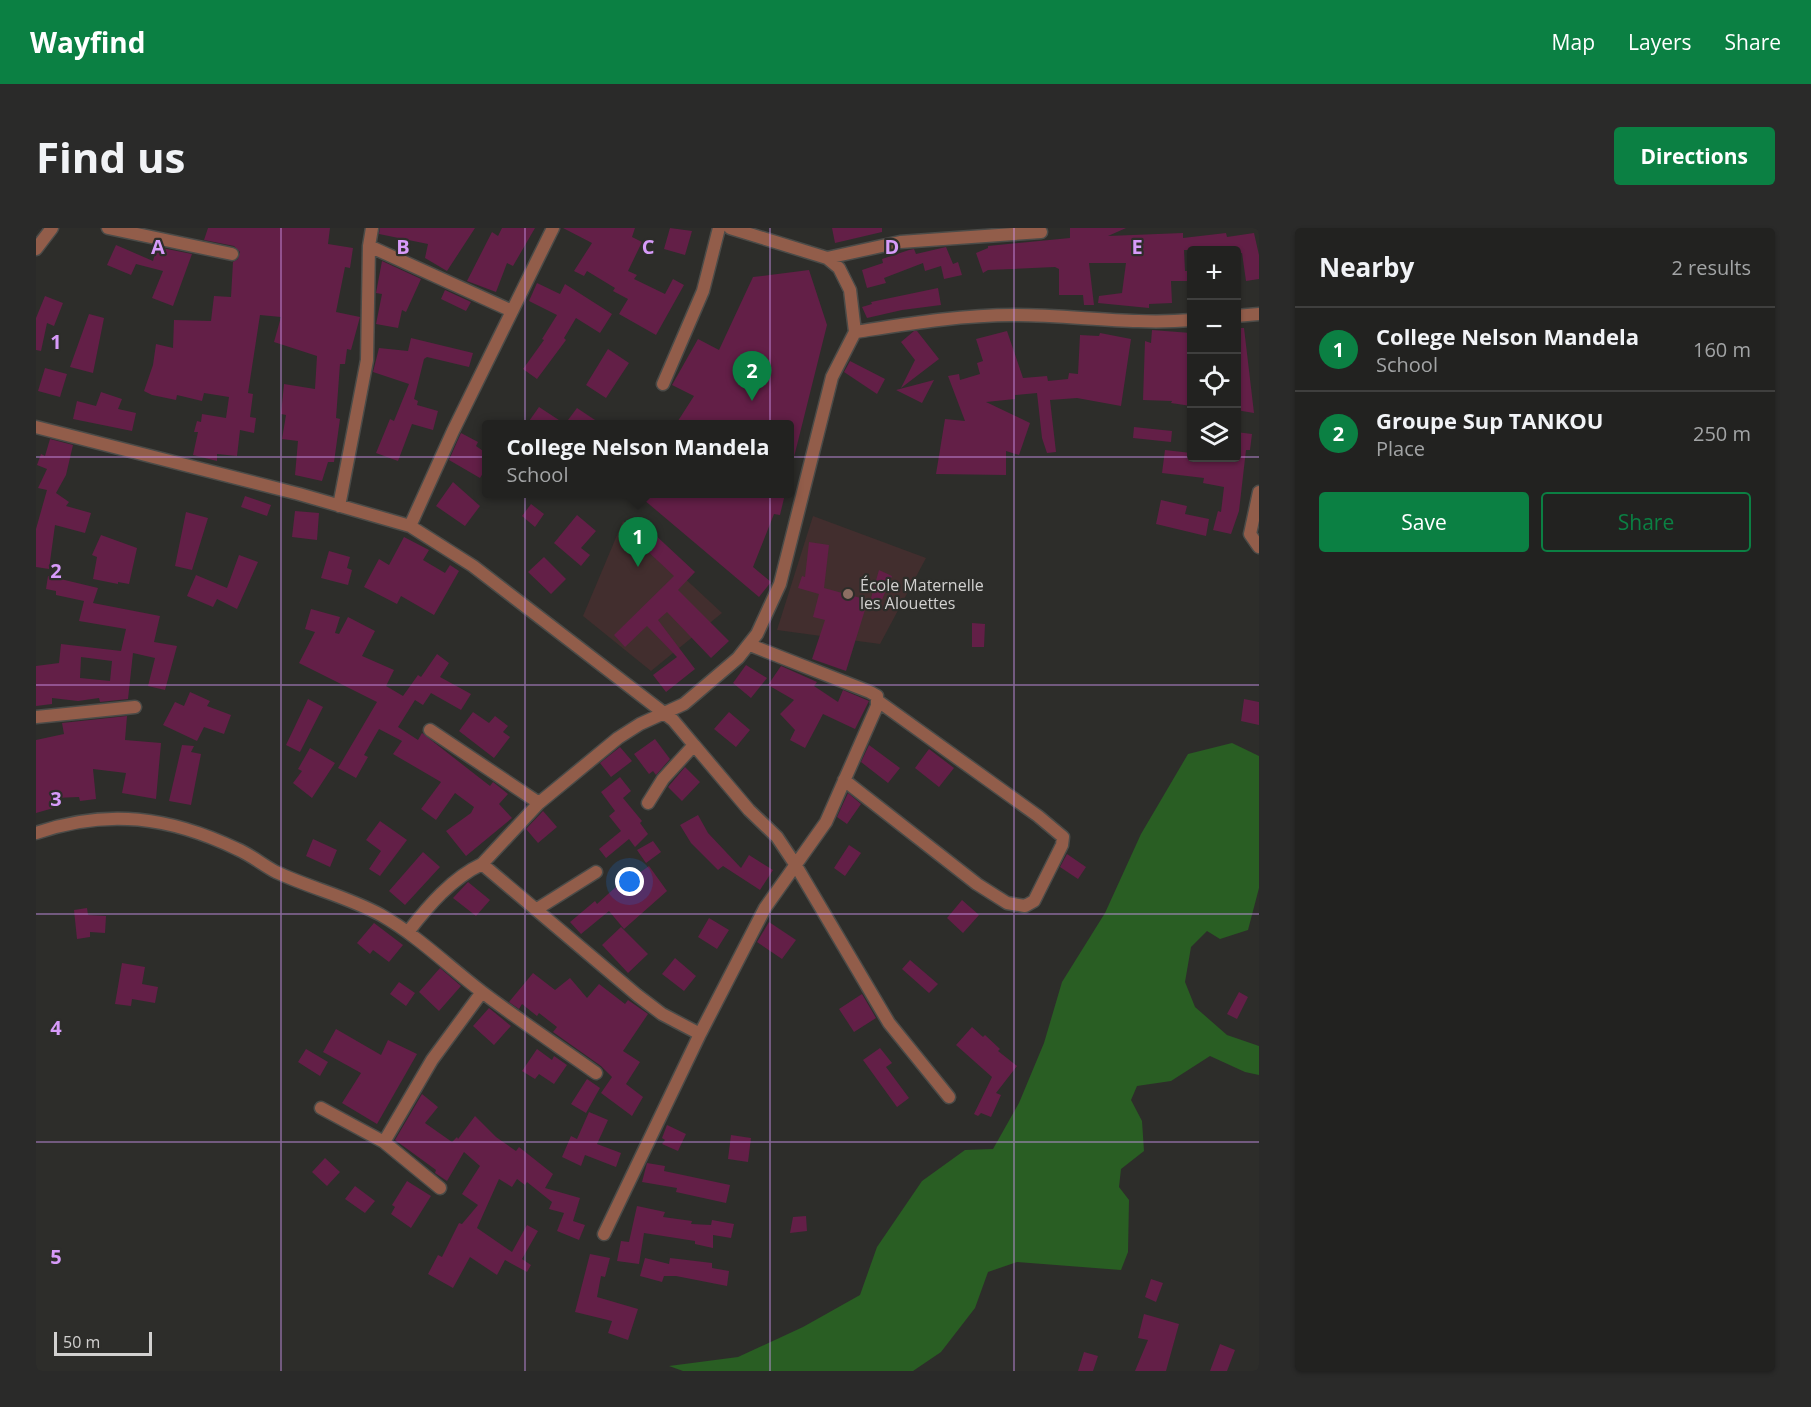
<!DOCTYPE html>
<meta charset="utf-8">
<style>
:root{--surface:#222220;--page:#2a2a29;--text:#f1f3f6;--muted:#a2a4a5;--line:#3f3f3e;--accent:#0b8043}
body{margin:0;font-family:"Open Sans",sans-serif;background:var(--page);color:var(--text)}
.controls{position:absolute;right:18px;top:18px;display:grid;overflow:hidden;border-radius:6px;box-shadow:0 2px 4px #0004}
.controls button{width:54px;height:54px;display:grid;place-items:center;padding:0;border:0;border-bottom:2px solid var(--line);background:var(--surface);color:var(--text);font:30px sans-serif}
.scale{position:absolute;left:18px;bottom:15px;width:98px;box-sizing:border-box;padding-left:6px;border:3px solid #d2d1d0;border-top:0;font-size:16px;line-height:21px;white-space:nowrap;color:#d2d1d0;-webkit-text-stroke:4px #2d2d2a;paint-order:stroke}
.you{position:absolute;left:594px;top:654px;width:21px;height:21px;margin:-15px;border:4px solid #fff;border-radius:50%;background:#1a73e8;box-shadow:0 0 0 9px #1a73e833}
.badge{display:grid;place-items:center;width:39px;height:39px;border-radius:50%;background:var(--accent);color:#fff;font-size:20px;font-weight:700}
.pin{position:absolute;translate:-50% -50px;filter:drop-shadow(0 2px 3px #0008)}
.pin::after{content:'';position:absolute;top:32px;width:21px;height:18px;background:inherit;clip-path:polygon(0 0,100% 0,50% 100%)}
.popup{position:absolute;left:446px;top:192px;width:312px;height:78px;box-sizing:border-box;display:grid;place-content:center;border-radius:6px;background:var(--surface);filter:drop-shadow(0 2px 4px #0005);font-size:20px;white-space:nowrap;color:var(--muted)}
.popup b{font-size:22px;color:var(--text)}
.popup::after{content:'';position:absolute;left:50%;top:100%;margin-left:-12px;border:12px solid transparent;border-top-color:var(--surface)}
.list{margin:0;padding:0;list-style:none}
h2{display:flex;justify-content:space-between;align-items:center;height:78px;margin:0;padding:0 24px;font-size:26px}
h2 small{font-size:20px;font-weight:400;color:var(--muted)}
.list li{display:grid;grid-template-columns:39px 1fr auto;gap:18px;align-items:center;box-sizing:border-box;height:84px;padding:0 24px;border-top:2px solid var(--line)}
.list b{display:block;font-size:22px;white-space:nowrap}
.list p{margin:0;font-size:20px;white-space:nowrap;color:var(--muted)}
.list em{font-size:20px;font-style:normal;color:var(--muted)}
.actions{display:flex;gap:12px;padding:18px 24px}
.actions a{flex:1;padding:14px 0;border:2px solid var(--accent);border-radius:6px;text-align:center;font-size:21px;color:var(--accent)}
.actions .main{background:var(--accent);color:#fff}
.icon{flex:none;width:33px;height:33px;fill:none;stroke:currentColor;stroke-width:2;stroke-linecap:round;stroke-linejoin:round}
.map{position:relative;flex:none;width:1223px;height:1143px;overflow:hidden;border-radius:6px}
header{display:flex;align-items:center;gap:36px;box-sizing:border-box;height:84px;padding:0 30px;background:var(--accent);color:#fff}
header strong{font-size:28px}
nav{display:flex;gap:33px;margin-inline-start:auto;font-size:21px}
.intro{display:flex;align-items:center;justify-content:space-between;box-sizing:border-box;height:144px;padding:0 36px}
h1{margin:0;font-size:42px}
.button{padding:15px 27px;border-radius:6px;background:var(--accent);color:#fff;font-size:21px;font-weight:700}
main{display:flex;gap:36px;padding:0 36px}
aside{flex:1;background:var(--surface);border-radius:6px;box-shadow:0 2px 4px #0004}
.map>svg:first-child{display:block}
.commercial{fill:#422e2e}
.green{fill:#295e23}
.building{fill:#631f47;fill-rule:evenodd}
.lines{fill:none;stroke-linecap:round;stroke-linejoin:round}
.minor-casing{stroke:#4b4b48;stroke-width:15}
.tertiary-casing{stroke:#4b4b48;stroke-width:15}
.minor{stroke:#925d4a;stroke-width:12}
.tertiary{stroke:#925d4a;stroke-width:12}
.grid{fill:none;stroke:#d79bf9;stroke-width:1.5;stroke-opacity:0.55}
.education-dot{fill:#8d6e63;stroke:#2d2d2a;stroke-width:2}
.labels{text-anchor:middle;dominant-baseline:central;stroke-width:4.5;stroke-linejoin:round;paint-order:stroke}
.poi-label{font-size:16px;fill:#d2d1d0;stroke:#2d2d2a;text-anchor:start}
.grid-label{font-size:20px;text-anchor:middle;font-weight:bold;fill:#d79bf9;stroke:#2d2d2a;stroke-width:4.5;stroke-linejoin:round;paint-order:stroke}
</style>
<header>
<strong>Wayfind</strong>
<nav><a>Map</a><a>Layers</a><a>Share</a></nav>
</header>
<div class="intro"><h1>Find us</h1><a class="button">Directions</a></div>
<main>
<div class="map">
<svg width="1223" height="1143" viewBox="0 0 1223 1143">
<rect width="100%" height="100%" fill="#2d2d2a"/>
<path class="commercial" d="M777 288 890 330 844 416 741 402Z
M587 293 686 385 615 443 547 388Z"/>
<path class="green" d="M1196 515 1223 528V660L1212 702 1184 711 1171 703 1155 719 1149 754 1159 779 1191 807 1223 818V847L1209 844 1174 828 1135 853 1101 858 1095 872 1106 893 1108 923 1085 941 1083 959 1093 972 1092 1024 1085 1042 981 1034 952 1044 939 1080 905 1124 877 1143H647L633 1138 702 1129 767 1099 824 1067 841 1019 886 953 929 922 957 921 983 875 1008 815 1026 754 1069 685 1105 606 1152 526Z"/>
<path class="building" d="M172 0H294L292 16 317 20 314 40 309 39 300 84 324 89 315 122 311 121 309 136H304L300 190 304 191 298 234H292L286 253 259 247 262 213 246 211 250 187 245 186 248 156 279 161 281 128 238 114 245 89 224 87 212 165 217 166 214 189 220 190 218 205 204 202 201 228 181 226V233L157 227 162 204H158L161 193 165 194 166 186 190 190 193 169 168 165 166 173 141 167 140 172 116 167 108 163 117 137 120 116 137 120 138 92 175 93 178 68 195 69 197 34 202 31 204 24 198 18 168 12Z
M344 0H439L411 43 389 30 392 16 343 6Z
M466 0H499L477 38 471 35 460 64 431 53 456 4 462 8Z
M527 0H599L596 9 606 14 592 43 601 47 598 51 629 66 637 51 648 57 620 107 583 86 592 71 577 63 579 60 551 43 548 48 538 43 556 15Z
M634 0 656 3 649 27 628 21Z
M796 0H846V4L799 15Z
M1034 0H1090L1072 8 1147 5V10L1190 5 1191 9 1218 5 1223 27V51L1210 53 1206 25 1201 26 1200 22H1148L1149 43H1155V53H1135L1136 75 1113 76V80L1062 75 1063 68 1086 65 1090 35H1053L1058 77H1048L1047 67H1023V41L1019 39 952 42 947 45 940 25 952 20V18L1034 10Z
M80 17 117 33 121 19 156 26 137 78 116 70 127 43 100 36 95 47 71 37Z
M910 19 917 36 922 34 926 47 908 51 905 38 889 43 887 35 848 50 850 55 831 60 826 42 847 35 846 31 873 22 878 21 880 26Z
M346 33 385 51 370 84 366 82 362 100 340 96 346 66 340 65Z
M773 42 791 97 757 233 753 232V196H640L658 168 636 157 662 111 683 122 717 49Z
M501 55 524 66 529 56 576 86 564 105 540 90 528 110 530 112 501 151 487 141 508 112 506 111 521 87 493 73Z
M902 60 905 77 866 82 831 90 826 79 836 76 835 74Z
M409 62 435 74 430 83 405 71Z
M9 68 27 75 18 98 11 95 5 123 0 122V90Z
M53 86 68 90 57 145 34 139Z
M1200 100H1208L1218 185 1200 182Z
M1116 102 1155 105V178L1135 175 1136 173 1107 172 1109 113 1115 115Z
M878 103H881L903 131 865 160 879 132 865 114Z
M971 103 987 150 1011 148 1012 153 1032 151 1033 145 1042 146 1044 107 1063 108 1064 105 1095 111 1085 178 1041 170 1014 172 1020 224 1011 225 1006 210 1001 165 979 167V171L950 174 994 195 983 227 970 223V247L900 246 909 191 929 193 912 148 923 146 924 152 944 146 941 135 947 133 940 111Z
M375 110 437 125 433 139 391 129 388 131 378 171 382 173 381 177 402 183 397 202 376 196 362 233 340 225 354 191 358 193 373 156 337 144 343 120 372 123Z
M572 121 593 135 570 170 550 157Z
M814 133 849 151 841 166 808 144Z
M9 140 31 146 24 169 2 163Z
M898 152 886 175 860 162Z
M65 164 86 171 82 181 100 185 96 203 37 191 41 173 60 178Z
M503 179 529 196H491Z
M541 180 565 196H529Z
M1098 199 1136 203 1135 214 1097 210Z
M1200 204 1216 206 1214 222H1210L1203 283 1195 306 1177 302 1182 283 1185 284 1188 259 1167 255 1168 250 1126 245 1129 222 1155 225V230H1200Z
M425 205 442 214 440 218 450 225V240L444 250 413 232Z
M14 211 37 217 30 247 20 265 33 274 30 278 55 285 49 305 19 297 13 341 0 339V301L11 262 2 260 11 241 1 237 5 226 9 228Z
M417 254 444 278 429 298 400 278Z
M601 266H749L744 287 738 286 717 339 735 354 723 369Z
M209 268 235 277 231 288 205 279Z
M1125 272 1151 278 1149 286 1173 291 1170 308 1120 296Z
M495 276 508 286 499 299 486 288Z
M259 283 283 285 281 312 256 309Z
M150 284 172 290 156 342 139 338Z
M541 287 560 303 545 320 554 327 545 338 518 315Z
M601 290 659 344 642 362 693 413 675 430 631 384 622 392 659 441 630 464 617 447 641 429 611 398 589 419 578 407 638 348 589 302Z
M65 307 101 320 93 356 82 354V356L57 351 61 329 56 327Z
M368 309 393 322 387 332 409 345 414 337 423 343 398 387 365 368 361 376 328 359 343 331 353 337Z
M773 314 793 317 788 360 832 372 810 443 776 431 789 392 777 389 783 366 762 360 766 348 769 349Z
M293 323 314 329 311 340 316 342 312 357 285 350Z
M203 327 222 334 201 381 181 371 177 379 151 368 160 347 191 360Z
M508 329 530 351 515 366 492 344Z
M843 342 856 348 842 381 833 377Z
M12 348 62 360 57 375 124 388 118 414 141 418 129 462 112 458 119 430 97 425 92 471 64 474 63 470 42 473 16 470V476L0 478V438L23 435 25 416 85 423 90 401 43 393 48 373 20 367V363L10 361ZM45 429 76 433 74 453 44 450Z
M275 381 304 389 299 405 303 406 312 389 339 403 326 428 358 442 350 458 367 468 382 447 385 449 401 426 413 435 404 449 435 466 425 482 395 465 387 477 379 472 362 499 382 512 386 505 454 558 457 554 472 566 463 576 476 590 430 628 410 603 435 585 438 579 419 565 400 592 385 581 405 554 357 526 366 513 343 501 328 527 332 529 320 550 302 540 341 474 263 435 279 404 269 401Z
M936 395 949 396 948 419H936Z
M710 437 731 450 715 470 697 455Z
M745 438 781 454 778 458 802 474 807 462 833 473 819 501 787 486 769 520 754 512 759 502 744 486 758 472 732 457Z
M154 464 174 473 171 478 195 487 188 506 168 499 161 513 127 497 139 474 148 478Z
M272 471 287 479 264 524 250 517Z
M1208 471 1223 474V497L1205 493Z
M437 484 453 495 459 488 472 498 467 504 474 509 458 530 423 503Z
M693 484 714 502 700 519 678 501Z
M91 488 89 512 125 515 120 571 86 565 90 545 57 541 60 571 44 573 43 569 18 570 21 579 0 585V512L28 506 26 495Z
M619 511 634 531 620 547 617 543 613 546 598 526Z
M146 517 158 518 155 524 165 526 155 577 133 573Z
M833 517 864 540 852 555 825 534Z
M584 519 596 533 575 549 564 535Z
M274 520 299 535 276 570 257 555 266 543 262 541Z
M893 521 918 540 903 559 879 540Z
M649 539 664 554 646 573 632 559Z
M584 549 595 563 587 570 606 593 604 595 612 606 599 619 593 611 570 630 563 621 585 603 573 588 579 583 565 564Z
M812 565 825 576 811 596 801 589Z
M507 583 521 599 502 615 490 601Z
M662 587 672 605 705 640 713 627 737 642 724 662 687 638 682 642 655 615 644 597Z
M344 593 371 612 344 648 333 641 345 623 330 612Z
M277 611 301 622 294 639 270 628Z
M617 613 625 624 610 635 601 622Z
M813 617 825 625 809 648 798 640Z
M387 624 404 639 369 677 353 663Z
M1031 626 1050 639 1042 651 1024 639Z
M613 638 631 663 588 701 573 683 545 706 534 694 559 673 561 676 592 648 595 651Z
M432 654 454 672 440 688 417 670Z
M926 672 943 687 927 705 911 690Z
M51 680 52 687 70 688 69 705 54 704V709L41 711 38 682Z
M673 690 693 702 681 721 662 709Z
M733 694 760 712 746 731 721 714Z
M338 695 367 717 353 734 337 722 334 726 321 715Z
M585 699 612 726 592 745 566 717Z
M639 730 660 748 648 763 626 746Z
M874 732 902 756 893 765 866 741Z
M86 735 109 739 106 756 122 759 119 775 96 771 95 778 79 776Z
M404 740 425 758 403 783 383 764Z
M497 745 519 762 534 750 551 770 563 756 589 776 592 772 612 786 587 823 604 834 590 856 607 869 596 888 565 865 576 849 565 838 517 804 521 799 503 785 501 788 486 776 483 781 473 774Z
M363 754 379 765 370 778 354 766Z
M1203 764 1212 769 1201 791 1191 786Z
M826 766 840 790 818 804 803 781Z
M453 780 475 798 458 817 437 798Z
M936 799 947 809 949 807 964 821 962 823 981 838 960 865 965 867 955 889 945 885 942 888 938 886 956 849 920 817Z
M300 801 345 827 352 812 381 826 341 896 306 875 325 845 287 824Z
M844 820 856 835 850 839 873 870 861 879 827 832Z
M270 821 292 834 284 848 262 834Z
M501 821 516 832 518 828 531 837 518 856 503 846 499 851 486 843Z
M551 851 564 860 550 885 535 876Z
M386 866 402 879 389 895 416 914 421 909 422 911 439 888 460 909 480 923 483 919 517 946 509 960 544 970 537 993 549 997 543 1012 521 1003 528 985 513 981 516 974 491 954 489 957 481 951 476 959 463 951 441 1000 476 1024 491 997 502 1003 486 1031 495 1037 491 1044 469 1032 461 1047 434 1029 417 1060 392 1046 402 1027 406 1029 423 995 426 996 442 977 426 966 444 938 428 924 411 953 399 945 400 942 359 912Z
M553 884 572 892 561 916 585 925 580 939 549 927 545 938 526 929 535 908 541 911Z
M631 897 650 906 642 923 626 916 629 912 626 910Z
M695 907 715 910 712 934 692 931Z
M289 930 304 944 291 958 276 944Z
M611 935 629 938 628 943 694 957 690 975 640 964 641 960 606 954Z
M371 953 395 968 375 1000 355 986 359 979 356 977Z
M319 958 339 973 329 985 309 971Z
M601 978 629 984 627 989 656 993 655 996 675 997 676 992 698 996 695 1010 677 1007V1020L659 1016V1013L608 1005 603 1036 581 1033 585 1013 593 1014Z
M770 988 771 1003 754 1005 757 989Z
M554 1026 574 1030 569 1049 565 1048 561 1069 602 1081 592 1112 572 1105 576 1093 539 1084Z
M609 1030 633 1036 634 1030 676 1035V1040L693 1043 691 1058 640 1048H628L626 1054 604 1048Z
M1115 1051 1127 1055 1120 1074 1109 1069Z
M1108 1086 1143 1096 1130 1143H1099L1112 1112 1102 1110Z
M1184 1116 1199 1122 1191 1143H1174Z
M1048 1124 1062 1128 1057 1143H1042Z"/>
<g class="lines">
<defs>
<path id="minor" d="M72 0 196 26
M336 0 333 18 476 83
M791 30 864 14 1005 4
M1200 88 1223 86
M819 104C871 96 924 87 978 87 1037 87 1096 97 1156 92
M627 156 667 63 683 0
M0 199 263 266 374 298 437 338 637 492 658 517 627 551 612 575
M1223 264 1214 306 1223 319
M303 278 331 132 333 18
M374 298 417 203 517 0
M0 489 99 479
M394 502 503 575
M658 517 713 582 741 609 759 636 853 795 913 869
M808 552 941 656 971 675 989 678 998 673 1026 617 1027 609 1002 588 842 473
M0 605C72 580 134 589 201 621 215 627 227 637 240 644 274 660 312 669 345 687 382 708 412 738 446 764 483 792 522 818 560 845
M446 636 601 767 626 786 664 806
M501 681 560 644
M372 704C392 678 416 650 446 636L503 575 582 510 604 496 648 476 702 430 721 406 744 356 796 149 819 104 814 62 803 40 791 30 694 0
M285 880 348 914 404 960
M348 914 396 832 446 764
M568 1006 664 806 729 680 790 594 841 478V468L834 464 714 417"/>
<path id="tertiary" d="M0 21 16 0"/>
</defs>
<use href="#minor" class="minor-casing"/>
<use href="#tertiary" class="tertiary-casing"/>
<use href="#minor" class="minor"/>
<use href="#tertiary" class="tertiary"/>
</g>
<path class="grid" d="M245 0V1143M489 0V1143M734 0V1143M978 0V1143M0 229H1156M1200 229H1223M0 457H1223M0 686H1223M0 914H1223"/>
<circle class="education-dot" cx="812" cy="366" r="6"/>
<g class="labels">
<g class="poi-label">
<text x="824" y="357">École Maternelle<tspan x="824" dy="18">les Alouettes</tspan></text>
</g>
</g>
<g class="grid-label">
<text x="122" y="26">A</text>
<text x="367" y="26">B</text>
<text x="612" y="26">C</text>
<text x="856" y="26">D</text>
<text x="1101" y="26">E</text>
<text x="20" y="121">1</text>
<text x="20" y="350">2</text>
<text x="20" y="578">3</text>
<text x="20" y="807">4</text>
<text x="20" y="1036">5</text>
</g>
</svg>
<div class="controls">
<button>+</button>
<button>−</button>
<button><svg class="icon" aria-label="locate" viewBox="0 0 24 24"><circle cx="12" cy="12" r="6"/><path d="M12 2v4M12 18v4M2 12h4M18 12h4"/></svg></button>
<button><svg class="icon" aria-label="layers" viewBox="0 0 24 24"><path d="M12 4l9 5-9 5-9-5zM3 14l9 5 9-5"/></svg></button>
</div>
<div class="scale">50 m</div>
<div class="you"></div>
<div class="pin badge" style="left:602px;top:339px">1</div>
<div class="popup"><b>College Nelson Mandela</b>School</div>
<div class="pin badge" style="left:716px;top:173px">2</div>
</div>
<aside>
<h2>Nearby<small>2 results</small></h2>
<ul class="list">
<li><span class="badge">1</span><div><b>College Nelson Mandela</b><p>School</p></div><em>160 m</em></li>
<li><span class="badge">2</span><div><b>Groupe Sup TANKOU</b><p>Place</p></div><em>250 m</em></li>
</ul>
<div class="actions"><a class="main">Save</a><a>Share</a></div>
</aside>
</main>
